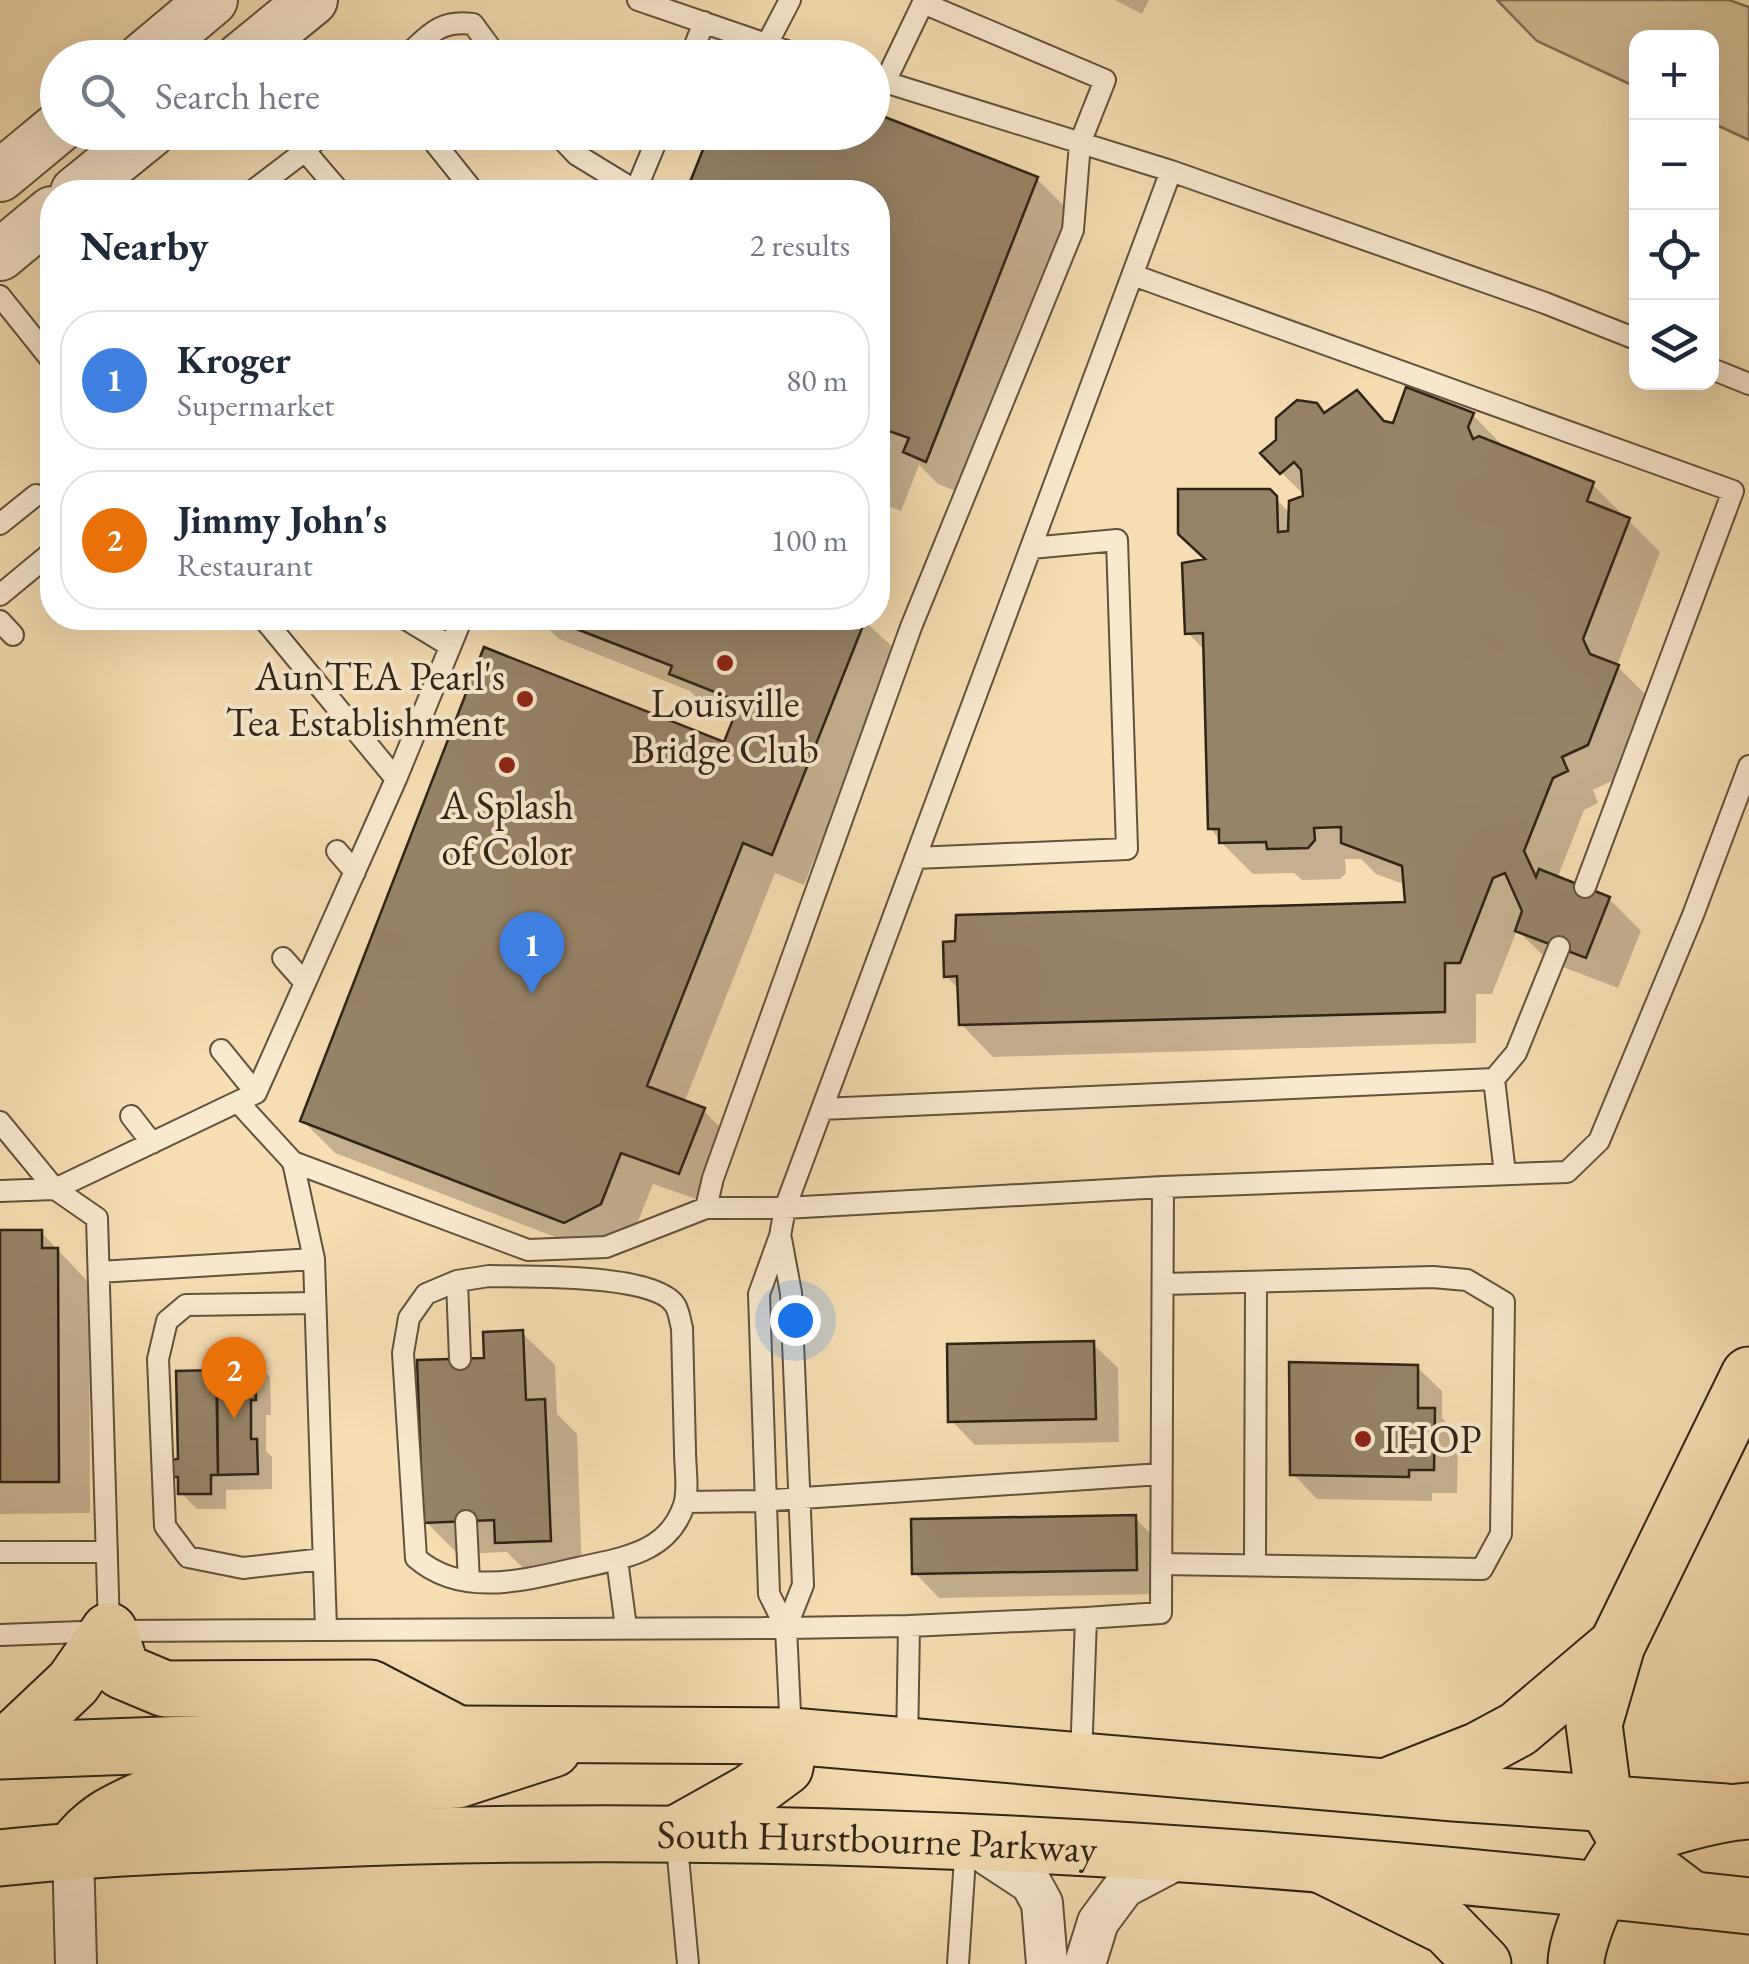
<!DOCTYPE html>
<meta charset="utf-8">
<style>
:root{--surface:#fff;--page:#f2f2f3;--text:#1f2937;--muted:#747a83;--line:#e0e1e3;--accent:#ea580c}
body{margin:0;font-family:"EB Garamond",serif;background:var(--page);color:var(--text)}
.controls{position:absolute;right:30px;top:30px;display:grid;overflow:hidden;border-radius:20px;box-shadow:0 10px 40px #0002}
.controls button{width:90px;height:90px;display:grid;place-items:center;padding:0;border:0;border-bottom:2px solid var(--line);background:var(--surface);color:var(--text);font:50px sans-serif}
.you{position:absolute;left:795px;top:1320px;width:35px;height:35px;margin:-25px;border:8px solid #fff;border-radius:50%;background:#1a73e8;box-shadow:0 0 0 15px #1a73e833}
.badge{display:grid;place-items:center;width:65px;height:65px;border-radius:50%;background:var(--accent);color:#fff;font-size:32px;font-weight:700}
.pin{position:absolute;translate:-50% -82px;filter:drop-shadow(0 2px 5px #0008)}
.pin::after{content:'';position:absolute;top:52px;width:35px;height:30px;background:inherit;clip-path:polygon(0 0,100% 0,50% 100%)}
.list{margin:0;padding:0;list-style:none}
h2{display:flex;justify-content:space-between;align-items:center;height:130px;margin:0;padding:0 40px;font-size:42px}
h2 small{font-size:32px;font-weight:400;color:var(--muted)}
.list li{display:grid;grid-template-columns:65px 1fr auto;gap:30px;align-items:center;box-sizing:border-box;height:140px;margin:0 20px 20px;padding:0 20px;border:2px solid var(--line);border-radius:40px}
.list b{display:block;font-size:38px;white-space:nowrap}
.list p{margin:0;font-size:32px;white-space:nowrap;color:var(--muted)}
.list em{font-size:32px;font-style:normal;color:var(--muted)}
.icon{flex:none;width:55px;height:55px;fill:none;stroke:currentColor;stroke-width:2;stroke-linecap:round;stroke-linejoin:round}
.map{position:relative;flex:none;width:1749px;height:1964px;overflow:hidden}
.search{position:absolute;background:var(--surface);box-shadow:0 10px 40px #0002;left:40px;top:40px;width:850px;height:110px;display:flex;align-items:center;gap:25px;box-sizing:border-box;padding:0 35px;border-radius:55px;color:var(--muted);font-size:38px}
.panel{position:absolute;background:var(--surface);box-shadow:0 10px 40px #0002;left:40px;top:180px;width:850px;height:450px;border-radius:40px}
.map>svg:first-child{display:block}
.green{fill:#d5be98;stroke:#837156;stroke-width:2.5}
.shadow{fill:#0003}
.building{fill:#978467;stroke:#312415;stroke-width:2.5}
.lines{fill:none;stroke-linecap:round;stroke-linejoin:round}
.service-casing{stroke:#62523c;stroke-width:24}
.minor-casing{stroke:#62523c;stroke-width:44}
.tertiary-casing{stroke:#62523c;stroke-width:54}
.primary-casing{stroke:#312415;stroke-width:59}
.motorway-casing{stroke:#312415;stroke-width:59}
.service{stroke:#f9e9ce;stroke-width:20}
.minor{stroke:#f9e9ce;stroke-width:40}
.tertiary{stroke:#f9e9ce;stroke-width:50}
.primary{stroke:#f6ddb3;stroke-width:55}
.motorway{stroke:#f6ddb3;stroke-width:55}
.poi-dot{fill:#8f2418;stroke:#f9e9ce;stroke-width:4}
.labels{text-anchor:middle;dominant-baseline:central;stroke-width:8;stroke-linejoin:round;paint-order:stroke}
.poi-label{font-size:40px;fill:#312415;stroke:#f9e9ce}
.street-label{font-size:40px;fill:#312415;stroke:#f9e9ce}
</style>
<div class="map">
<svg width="1749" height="1964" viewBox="0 0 1749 1964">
<rect width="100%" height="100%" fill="#f6ddb3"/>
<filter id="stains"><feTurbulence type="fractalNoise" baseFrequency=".002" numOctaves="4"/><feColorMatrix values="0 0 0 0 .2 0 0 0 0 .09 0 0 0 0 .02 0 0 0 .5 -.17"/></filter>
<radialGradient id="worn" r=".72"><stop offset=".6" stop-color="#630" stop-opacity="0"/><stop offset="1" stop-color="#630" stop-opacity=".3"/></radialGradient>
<path class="green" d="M1497 0H1729L1749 7V140L1712 123V38H1636V87L1537 41Z"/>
<path class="shadow" d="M1115 0H1149L1142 14Z
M1037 179 1069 211 958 492 938 484 919 465 901 511 878 502V192H696L690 187Z
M1357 393 1388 425 1473 415 1505 448 1592 484 1660 552 1617 666 1650 699 1620 777 1593 790 1598 803 1584 810 1557 879 1609 899 1641 931 1618 988 1550 962 1517 930 1492 994H1476V1043L993 1057 961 1024 960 990 946 976 1407 904 1406 885 1376 874 1361 859H1345L1346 873 1340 879 1302 880 1294 873 1253 874 1221 842 1210 828 1206 652 1188 633 1208 561 1269 492 1291 514 1307 498 1282 473 1326 415Z
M537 618H861L897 651 804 885 775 873 684 1103 703 1110 735 1143 711 1204 653 1184 632 1236 597 1253 335 1153 303 1121 725 745 736 718 704 705 690 691 559 639Z
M0 1232H41L89 1283 90 1513 0 1514Z
M522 1333 555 1365 557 1414 577 1434 582 1572 529 1574 507 1552 458 1554 426 1522 486 1360Z
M1093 1344 1118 1368 1119 1442 975 1445 951 1420Z
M254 1361 270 1377 271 1415H266V1451L272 1457V1489L226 1490V1509H197L181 1493V1483L174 1476 219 1372Z
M1417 1367 1442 1391V1418L1458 1435 1457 1493H1432V1501L1317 1499 1293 1474Z
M1135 1518 1159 1542 1160 1594 939 1598 915 1573Z"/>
<path class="building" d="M872 112 1038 177 926 462 903 452 909 438 889 431 878 458V192H700L688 187 710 132H872Z
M1406 387 1474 413 1468 427 1473 439 1479 436 1594 482 1587 501 1630 518 1583 639 1590 654 1619 665 1588 745 1562 757 1568 771 1553 778 1524 851 1536 877 1539 869 1610 897 1586 958 1515 931 1522 911 1505 873 1493 878 1460 963H1445V1012L959 1025 957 976 944 977 943 942 955 941 956 915 1405 902 1402 866 1341 843V827L1314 828 1315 840 1308 848 1267 849 1266 842 1219 843V829H1208L1203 633 1185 634 1182 563 1205 559 1178 534V489H1270L1277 496 1278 532 1288 531 1289 501 1303 496 1301 470 1294 462 1280 474 1260 453 1276 440V418L1297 400 1317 403 1324 413 1357 390 1384 421 1393 423Z
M548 618H866L772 855 743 843 647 1086 705 1108 679 1174 621 1153 601 1204 564 1223 300 1121 484 647 724 742 740 702 669 674 672 666Z
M0 1230H42V1248H58L59 1482H0Z
M523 1330 526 1400 545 1399 551 1541 495 1543 494 1520 423 1523 417 1360 484 1358 483 1332Z
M1094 1341 1096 1419 948 1422 947 1344Z
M255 1358 256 1400H251V1439H257L258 1474 218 1475 216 1359Z
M1289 1362 1418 1365V1408H1435L1434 1470H1409V1477L1290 1475Z
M217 1370 218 1475H211V1494H178V1477H171V1460L178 1459 176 1371Z
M1136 1515 1137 1570 912 1574 911 1519Z"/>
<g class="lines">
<defs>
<path id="service" d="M638 0 807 58
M767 44 790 0
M404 58C428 36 439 19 473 24L498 58
M690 58 704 22
M872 78 1171 171
M426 132 474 192
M555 132 577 155 636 191
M305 151 324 132
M251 192 305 151 340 192
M635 192 660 132
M1133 275 1733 491 1585 887
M0 296 52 361
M1712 369 1749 384
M0 524 36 495
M0 595 52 552
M263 618 396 779
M404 618 450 646
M0 621 13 635
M337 851 355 872
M915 858 1127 849 1117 540 1031 548
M283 958 305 983
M221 1050 256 1093
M1494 1079 1516 1053 1559 947
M238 1102 293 1162 528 1250 606 1247 706 1208H785L1163 1187 1161 1613 1086 1618
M822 1109 1494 1079 1505 1174
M131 1116 152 1143
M0 1122 55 1189 97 1218 109 1629
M293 1162 314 1259 326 1629
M1163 1187 1567 1172 1599 1141 1693 915 1749 766
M0 1191 55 1189 256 1093 396 779 462 618
M706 1208 713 1178 911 627 1073 230 1080 143 1105 80 923 3 885 82
M781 1239 791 1293 803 1585 786 1628
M99 1272 314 1259
M489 1276C526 1277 655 1273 675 1305 679 1311 680 1321 682 1328 683 1369 684 1410 685 1451 685 1468 689 1490 684 1505 668 1554 621 1558 578 1568 525 1580 462 1598 416 1558L403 1353 409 1318 426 1294 457 1281Z
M457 1281 460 1359
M315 1303 186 1305 167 1321 158 1359 165 1526 188 1557 243 1568 323 1559
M685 1502 758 1501 1161 1474
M466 1521 469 1581
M0 1552H107
M617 1560 626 1627
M1161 1564 1482 1569 1501 1534 1504 1302 1467 1280 1433 1277 1163 1284
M1255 1565 1256 1282
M909 1626 1086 1618 1081 1759
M786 1628 769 1594 759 1294 780 1236 785 1208 1171 171 1545 303 1636 339
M786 1628 909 1626 907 1746
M0 1635 109 1631 786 1628 791 1734
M676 1835 688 1964
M958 1964 966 1843"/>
<path id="minor" d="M970 1843 1031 1883 1042 1903 1047 1964
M73 1850 76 1964
M1085 1964 1098 1922 1124 1887 1183 1856"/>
<path id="tertiary" d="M143 58 212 0
M241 58 312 0
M0 176 58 128
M76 192 150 132
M0 255 52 212"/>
<g id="primary">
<path d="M109 1631 122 1671 165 1689 370 1688 454 1732"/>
<path d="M2 1750 73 1683 109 1631"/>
<path d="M0 1751 457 1734 791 1736 1454 1793 1726 1812"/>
<path d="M676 1834 751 1792 785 1767 791 1736"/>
<path d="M73 1850C95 1820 115 1812 148 1797L457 1780 553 1749"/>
<path id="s1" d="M0 1858C102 1847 205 1844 308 1840 788 1819 1271 1852 1749 1906"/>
</g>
<path id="motorway" d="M1385 1787 1479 1750 1518 1729 1617 1645
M1322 1865 1447 1927 1483 1964
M1692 1900 1655 1872 1630 1846 1604 1801 1594 1724 1617 1645 1749 1375
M1576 1964C1576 1937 1610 1862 1630 1846 1652 1828 1721 1813 1749 1811"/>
</defs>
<use href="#service" class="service-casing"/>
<use href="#minor" class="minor-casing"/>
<use href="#tertiary" class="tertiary-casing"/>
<use href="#primary" class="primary-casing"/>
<use href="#motorway" class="motorway-casing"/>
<use href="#service" class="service"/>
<use href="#minor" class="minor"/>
<use href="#tertiary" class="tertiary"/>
<use href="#primary" class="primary"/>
<use href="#motorway" class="motorway"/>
</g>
<g class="poi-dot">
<circle cx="725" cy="663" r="10"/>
<circle cx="525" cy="699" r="10"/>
<circle cx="507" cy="765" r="10"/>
<circle cx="1363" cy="1439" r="10"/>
</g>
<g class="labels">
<g class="poi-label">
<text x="505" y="676" text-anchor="end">AunTEA Pearl's<tspan x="505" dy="46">Tea Establishment</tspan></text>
<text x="725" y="703">Louisville<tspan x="725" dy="46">Bridge Club</tspan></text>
<text x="507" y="805">A Splash<tspan x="507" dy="46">of Color</tspan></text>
<text x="1383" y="1439" text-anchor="start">IHOP</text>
</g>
<g class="street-label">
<text stroke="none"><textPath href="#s1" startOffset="878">South Hurstbourne Parkway</textPath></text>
</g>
</g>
<rect width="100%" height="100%" filter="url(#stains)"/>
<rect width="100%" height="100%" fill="url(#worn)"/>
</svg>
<div class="controls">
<button>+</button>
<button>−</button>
<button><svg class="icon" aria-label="locate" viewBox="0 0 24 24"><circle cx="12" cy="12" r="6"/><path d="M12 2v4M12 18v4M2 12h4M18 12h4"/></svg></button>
<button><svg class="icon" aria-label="layers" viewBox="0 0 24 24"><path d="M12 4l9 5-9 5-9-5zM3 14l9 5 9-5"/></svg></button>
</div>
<div class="you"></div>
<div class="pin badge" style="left:532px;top:994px;background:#3f7fe0">1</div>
<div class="pin badge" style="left:234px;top:1419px;background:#e8710a">2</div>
<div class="search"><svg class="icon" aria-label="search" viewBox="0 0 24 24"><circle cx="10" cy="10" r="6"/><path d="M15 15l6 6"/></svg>Search here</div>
<section class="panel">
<h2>Nearby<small>2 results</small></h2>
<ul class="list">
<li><span class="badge" style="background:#3f7fe0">1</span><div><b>Kroger</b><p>Supermarket</p></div><em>80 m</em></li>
<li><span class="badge" style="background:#e8710a">2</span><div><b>Jimmy John's</b><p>Restaurant</p></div><em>100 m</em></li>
</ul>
</section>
</div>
